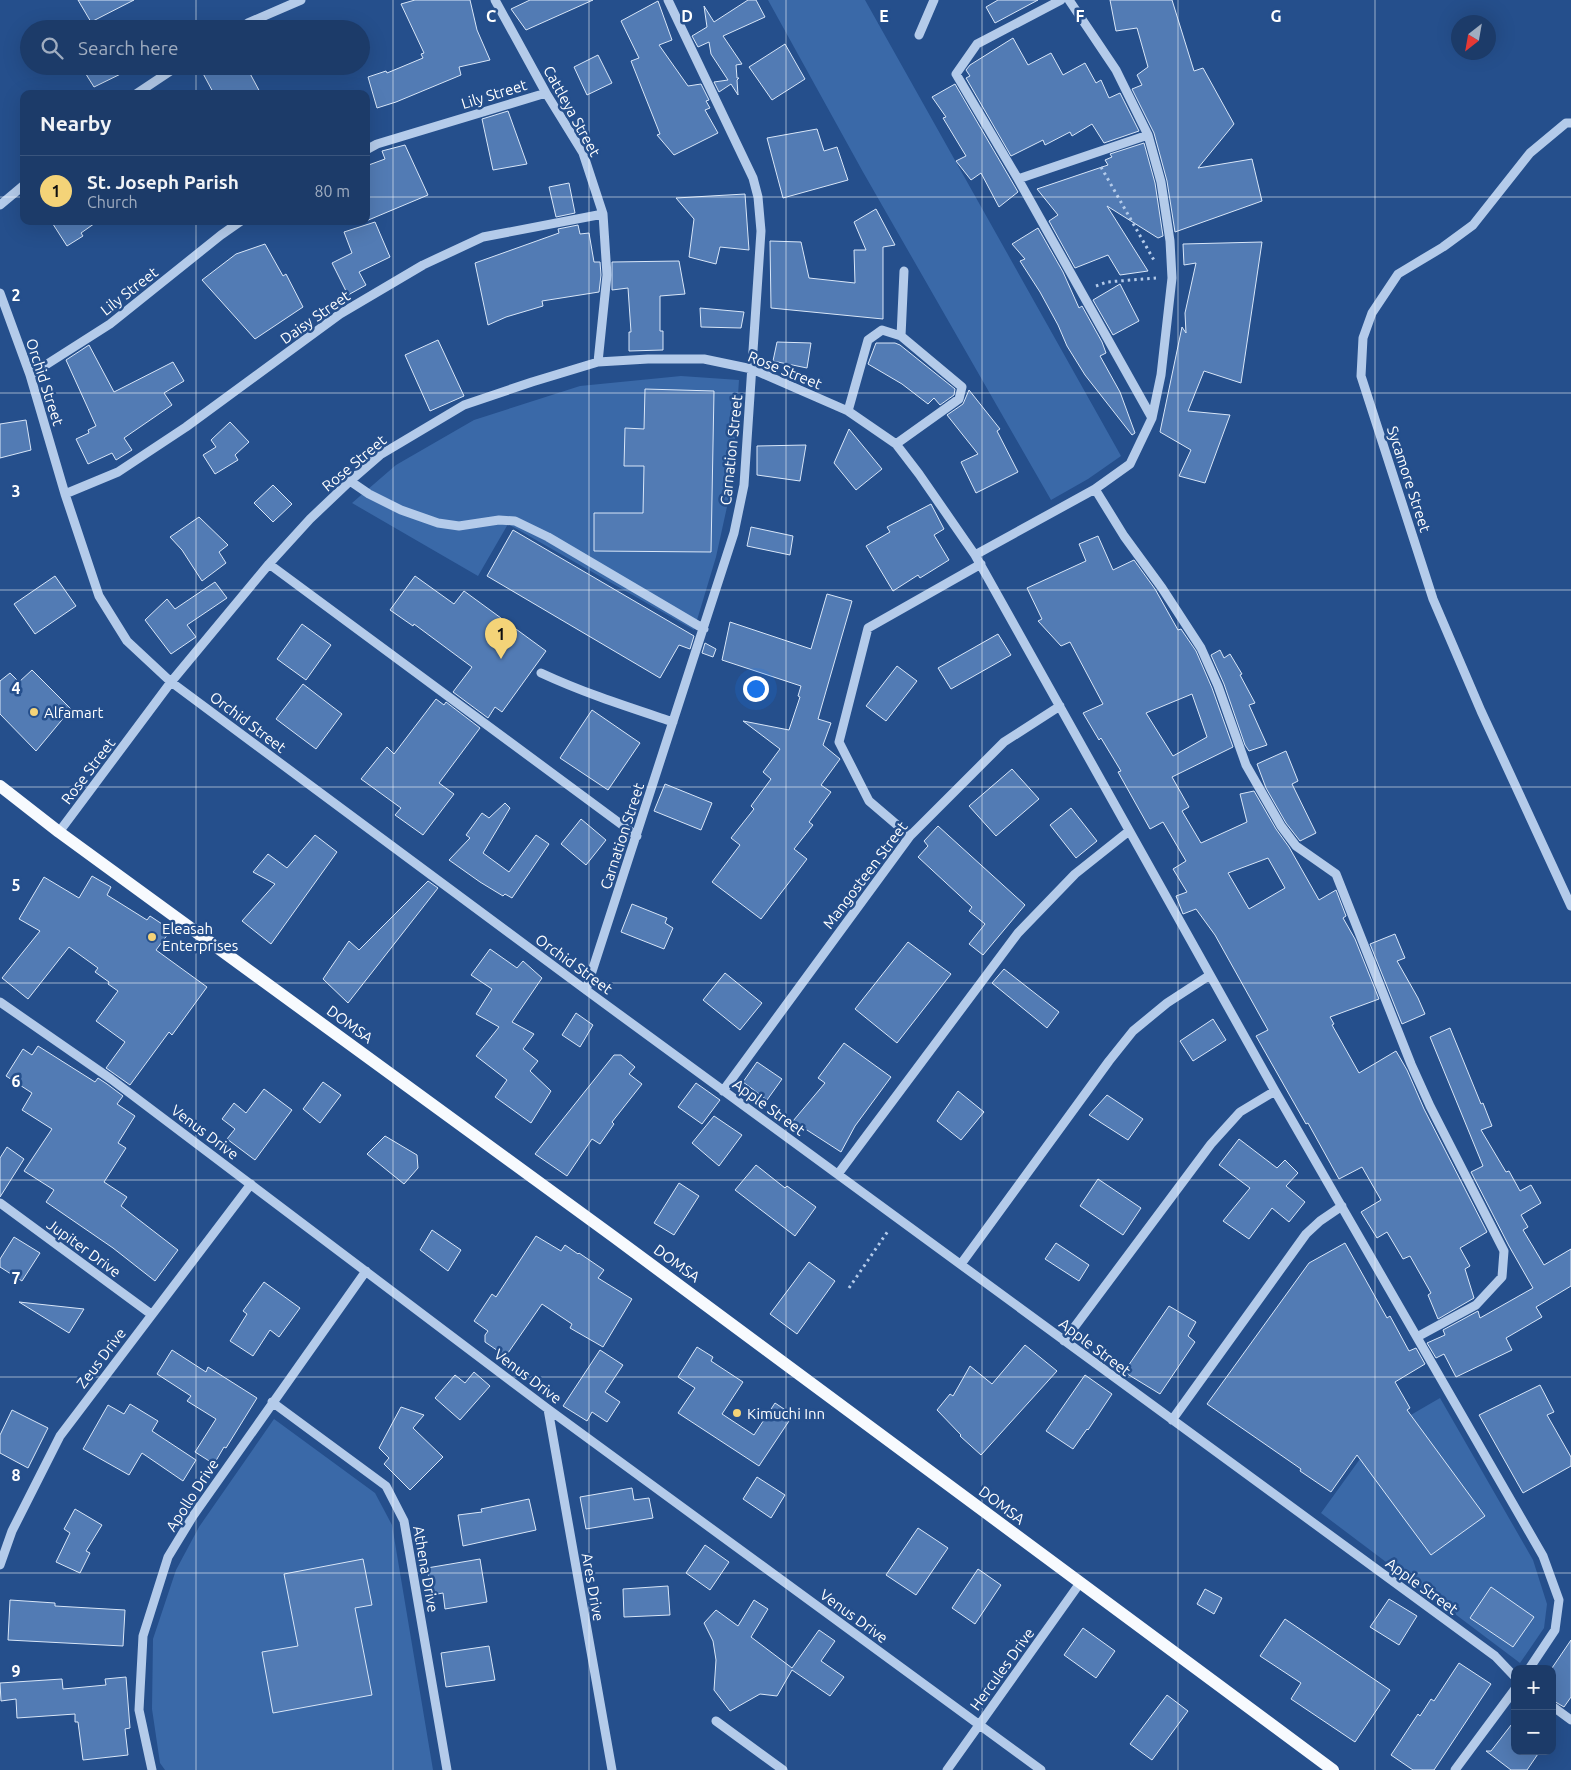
<!DOCTYPE html>
<meta charset="utf-8">
<style>
:root{--surface:#1c3b69;--page:#294671;--text:#f1f3f6;--muted:#a0adc0;--line:#3a557d;--accent:#f4d378}
body{margin:0;font-family:Ubuntu,sans-serif;background:var(--page);color:var(--text)}
.controls{position:absolute;right:15px;bottom:15px;display:grid;overflow:hidden;border-radius:10px;box-shadow:0 5px 20px #0002}
.controls button{width:45px;height:45px;display:grid;place-items:center;padding:0;border:0;border-bottom:1px solid var(--line);background:var(--surface);color:var(--text);font:25px sans-serif}
.compass{position:absolute;left:1451px;top:15px;width:45px;height:45px;border-radius:50%;background:var(--surface);box-shadow:0 5px 20px #0002;rotate:211deg}
.you{position:absolute;left:755px;top:688px;width:18px;height:18px;margin:-12px;border:4px solid #fff;border-radius:50%;background:#1a73e8;box-shadow:0 0 0 8px #1a73e833}
.badge{display:grid;place-items:center;width:32px;height:32px;border-radius:50%;background:var(--accent);color:#111;font-size:16px;font-weight:700}
.pin{position:absolute;translate:-50% -41px;filter:drop-shadow(0 1px 2px #0008)}
.pin::after{content:'';position:absolute;top:26px;width:18px;height:15px;background:inherit;clip-path:polygon(0 0,100% 0,50% 100%)}
.list{margin:0;padding:0;list-style:none}
h2{display:flex;justify-content:space-between;align-items:center;height:65px;margin:0;padding:0 20px;font-size:21px}
h2 small{font-size:16px;font-weight:400;color:var(--muted)}
.list li{display:grid;grid-template-columns:32px 1fr auto;gap:15px;align-items:center;box-sizing:border-box;height:70px;padding:0 20px;border-top:1px solid var(--line)}
.list b{display:block;font-size:19px;white-space:nowrap}
.list p{margin:0;font-size:16px;white-space:nowrap;color:var(--muted)}
.list em{font-size:16px;font-style:normal;color:var(--muted)}
.icon{flex:none;width:28px;height:28px;fill:none;stroke:currentColor;stroke-width:2;stroke-linecap:round;stroke-linejoin:round}
.map{position:relative;flex:none;width:1571px;height:1770px;overflow:hidden}
.search{position:absolute;background:var(--surface);box-shadow:0 5px 20px #0002;left:20px;top:20px;width:350px;height:55px;display:flex;align-items:center;gap:12px;box-sizing:border-box;padding:0 18px;border-radius:28px;color:var(--muted);font-size:19px}
.panel{position:absolute;background:var(--surface);box-shadow:0 5px 20px #0002;left:20px;top:90px;width:350px;height:135px;border-radius:10px}
.map>svg:first-child{display:block}
.green{fill:#3a69a8}
.building{fill:#527bb4;stroke:#d8e6f8;fill-rule:evenodd}
.lines{fill:none;stroke-linecap:round;stroke-linejoin:round}
.path{stroke:#b4cbea;stroke-width:3;stroke-dasharray:2.5 4;stroke-linecap:butt}
.minor{stroke:#b4cbea;stroke-width:9}
.major{stroke:#f7fafe;stroke-width:12}
.grid{fill:none;stroke:#fff;stroke-width:1;stroke-opacity:0.55}
.poi-dot{fill:#f4d378;stroke:#254f8c;stroke-width:2}
.labels{text-anchor:middle;dominant-baseline:central;stroke-width:5;stroke-linejoin:round;paint-order:stroke}
.street-label{font-size:15px;fill:#fff;stroke:#254f8c}
.poi-label{font-size:15px;fill:#fff;stroke:#254f8c;text-anchor:start}
.grid-label{font-size:16px;text-anchor:middle;font-weight:bold;fill:#fff;stroke:#254f8c;stroke-width:5;stroke-linejoin:round;paint-order:stroke}
</style>
<div class="map">
<svg width="1571" height="1770" viewBox="0 0 1571 1770">
<rect width="100%" height="100%" fill="#254f8c"/>
<path class="green" d="M768 0H865L1121 456 1088 479 1051 500 863 172Z
M681 376 739 380 732 484 716 557 694 630 508 524 478 576 352 503 396 465 474 420 580 386Z
M1440 1398 1533 1560 1547 1604 1544 1628 1520 1663 1321 1513 1378 1434Z
M274 1419 375 1493 392 1525 433 1770H165L160 1763 152 1709 153 1639 176 1570 199 1527Z"/>
<path class="building" d="M78 0H134L91 22Z
M415 0H470L477 30 490 60 459 67 461 75 396 102 377 108 368 77 386 71 387 73 423 58 421 54 424 53 401 4Z
M530 0H593L526 30 511 9Z
M748 0H756L765 17 723 36 742 64 736 65 737 78H739L737 80 738 95 731 84 719 92 714 82 728 80 711 54 709 42 698 47 692 36 707 27 704 6 714 22Z
M998 0H1038L995 23 986 7Z
M1110 0H1172L1194 71 1203 68 1234 124 1198 168 1252 159 1262 201 1175 232 1167 181 1154 133 1132 89 1142 85 1137 75 1148 67 1137 28 1116 31Z
M658 1 672 40 659 45 688 86 701 84 709 100 706 101 710 108 705 110 718 133 674 155 657 135 660 134 631 61 639 58 621 21Z
M1013 38 1028 65 1051 53 1063 75 1085 63 1096 83 1101 80 1109 98 1120 93 1139 131 1104 143 1092 124 1072 136 1070 132 1045 145 1043 140 1011 156 966 78 970 76 966 70 970 65Z
M785 44 805 79 772 100 749 67Z
M598 55 612 83 587 95 574 67Z
M95 66H137L94 87 84 71Z
M199 66H246L261 94H214Z
M955 84 1018 192 999 207 981 173 971 180 956 161 966 156 943 118 946 117 932 97Z
M508 111 527 164 493 170 482 119Z
M817 129 824 151 837 147 848 180 783 198 767 138Z
M1144 143 1155 183 1163 236 1158 238 1107 206 1148 271 1120 275 1108 255 1075 268 1049 221 1058 215 1037 189 1108 165 1105 160 1112 157 1110 154Z
M405 145 428 195 366 221V166L385 159 382 151Z
M569 183 575 213 556 217 549 187Z
M745 194 749 250 720 247 716 264 689 257 694 219 676 198Z
M876 209 895 245 883 247V319L771 308 770 241 801 242 809 278 855 283 854 250H866L854 222Z
M51 221H98L81 233 83 236 67 246Z
M375 222 390 257 359 272 366 285 348 295 332 263 352 253 344 232Z
M578 225 580 234 589 233 594 262H600L601 275 599 292 542 301 543 306 506 317 488 325 475 263 559 233 558 229Z
M1038 228 1063 272 1079 308 1082 306 1102 342 1106 353 1100 356 1120 392 1135 433 1132 435 1085 375 1067 346 1058 325 1040 292 1020 261 1025 259 1012 244Z
M1262 242 1241 383 1204 371 1188 411 1230 415 1205 483 1179 476 1191 450 1160 432 1182 327 1186 333 1185 313 1196 263 1184 265 1183 244Z
M265 244 283 276 286 274 303 307 255 339 202 280 236 254Z
M679 261 685 294 660 296V331H663V350L629 351V332H631L628 288 612 290V262Z
M1120 284 1139 321 1113 335 1093 300Z
M700 308 744 312 741 328 701 327Z
M438 340 464 396 430 411 405 355Z
M777 342 811 343 807 368 773 361Z
M876 343H895L900 345 955 389 954 395 940 405 934 398 928 404 902 384 868 364Z
M89 345 114 392 173 362 184 381 164 393 172 405 124 438 132 450 116 460 112 453 88 464 76 439 89 433 88 430 96 426 66 360Z
M645 389 714 391 711 552 594 551V513H643L644 466H624L625 428 644 429Z
M969 390 1000 429 997 431 1018 472 976 493 961 462 978 454 947 415 963 404Z
M26 420 31 450 0 458V424Z
M230 422 249 442 235 455 238 460 215 474 203 455 216 447 211 440Z
M849 429 882 469 856 490 834 463Z
M806 445 800 481 757 475V446Z
M273 485 292 504 273 522 254 503Z
M931 504 944 529 934 535 949 560 920 578 918 575 893 591 866 546 890 532 887 527Z
M199 517 228 545 219 552 226 563 202 581 182 550 170 537Z
M751 527 793 536 790 555 747 546Z
M513 530 694 636 690 649 679 645 660 678 487 576Z
M1098 536 1113 570 1134 560 1155 589 1178 630 1181 629 1196 651 1212 688 1233 747 1172 777 1189 807 1182 811 1201 843 1247 822 1240 794 1254 791 1276 829 1289 847 1319 900 1336 890 1346 916 1343 918 1355 939 1379 999 1330 1017 1334 1024 1332 1025 1359 1073 1396 1051 1407 1070 1424 1109 1487 1232 1460 1248 1470 1266 1465 1269 1474 1298 1438 1319 1428 1295 1431 1293 1410 1256 1403 1259 1387 1232 1377 1238 1361 1212 1381 1200 1362 1167 1339 1179 1308 1123 1306 1124 1256 1036 1268 1030 1215 935 1196 909 1183 914 1176 896 1187 892 1173 869 1186 861 1163 822 1150 829 1118 772 1121 771 1101 738 1099 740 1083 713 1103 704 1070 642 1061 646 1038 621 1042 619 1027 588 1086 561 1079 544ZM1192 694 1207 737 1173 756 1146 713ZM1268 858 1285 888 1249 909 1228 873Z
M55 576 76 606 35 634 14 604Z
M415 576 454 604 464 591 546 651 502 712 495 707 488 718 453 692 472 667 414 624 413 626 390 610Z
M215 582 227 598 187 625 196 637 171 654 145 620 167 599 175 609Z
M827 594 852 601 818 719 831 723 823 745 840 759 821 785 831 792 809 822 813 825 794 849 807 859 761 919 712 882 740 845 731 838 754 809 751 806 771 779 763 772 780 749 743 721 789 730 800 697 798 696 801 686 722 660 730 622 811 649Z
M302 624 331 645 306 680 277 659Z
M998 634 1011 655 951 689 938 668Z
M705 643 716 649 713 657 702 653Z
M1220 650 1224 658 1230 654 1242 674 1240 675 1255 703 1249 705 1267 745 1249 751 1245 745 1224 684 1211 655Z
M897 666 917 681 886 721 866 706Z
M32 670 71 709 36 751 0 714V681L10 673 19 682Z
M303 684 342 714 316 749 276 719Z
M436 699 444 705 446 702 480 728 439 783 454 794 423 835 395 815 401 808 361 779 387 747 394 754Z
M592 710 640 743 608 790 560 758Z
M1286 751 1298 781 1292 784 1316 833 1300 841 1286 823 1266 788 1257 764Z
M1012 769 1039 799 996 836 969 806Z
M665 784 712 803 701 830 654 811Z
M505 803 510 808 483 853 509 872 536 835 549 844 512 898 505 894 503 896 480 882 449 860 470 838 466 835 482 813 489 818Z
M1071 808 1097 841 1076 858 1050 825Z
M581 819 606 840 586 865 561 844Z
M938 826 1025 905 983 955 969 944 985 924 969 911 972 907 918 857 928 846 924 841Z
M315 835 337 852 271 944 242 921 275 884 253 872 268 854 287 868Z
M92 876 111 887 107 895 147 920 150 916 171 930 156 950 207 987 172 1035 169 1032 130 1085 106 1068 125 1042 96 1021 118 991 108 984 109 982 95 972 98 968 69 947 28 999 2 978 40 931 19 919 44 877 79 898Z
M428 881 438 888 348 1003 323 979 349 941 359 950Z
M632 904 667 918 665 923 673 928 664 949 621 932Z
M1395 934 1405 958 1397 961 1418 998 1425 1014 1402 1024 1370 944Z
M908 942 951 974 897 1043 855 1009Z
M490 949 517 968 523 961 542 978 512 1022 534 1034 523 1049 538 1061 530 1071 551 1091 531 1123 495 1097 507 1080 476 1056 499 1027 476 1014 492 989 471 975Z
M1004 969 1059 1012 1047 1028 992 983Z
M725 973 762 1003 740 1030 703 1000Z
M576 1013 593 1025 580 1047 562 1035Z
M1213 1019 1226 1040 1193 1061 1180 1041Z
M1450 1028 1481 1104 1483 1103 1492 1126 1481 1130 1506 1172 1509 1171 1520 1191 1531 1185 1541 1203 1521 1215 1528 1227 1523 1230 1544 1265 1571 1249V1286L1536 1307 1542 1317 1506 1338 1512 1350 1456 1377 1444 1354 1436 1358 1427 1343 1445 1335 1443 1330 1478 1311 1480 1318 1533 1288 1509 1246 1471 1172 1483 1166 1430 1037Z
M844 1043 891 1077 855 1126 841 1152 793 1121 825 1083 818 1078Z
M38 1046 95 1082 98 1078 107 1084 123 1096 117 1104 135 1116 118 1143 126 1148 104 1182 127 1197 121 1206 178 1250 155 1281 113 1248 46 1202 54 1190 24 1171 52 1129 22 1110 32 1093 6 1076 23 1049 32 1055Z
M614 1055H621L635 1067 629 1074 642 1084 612 1122 614 1124 600 1144 592 1139 567 1176 535 1154Z
M757 1062 782 1079 767 1100 743 1082Z
M323 1082 341 1095 320 1123 303 1109Z
M696 1083 720 1100 702 1124 678 1107Z
M264 1089 292 1110 255 1160 227 1139 235 1129 222 1119 234 1103 246 1113Z
M958 1091 984 1112 961 1140 937 1121Z
M1107 1095 1143 1119 1128 1140 1089 1115Z
M714 1116 742 1135 719 1166 692 1143Z
M385 1136 417 1155 418 1168 404 1184 367 1154Z
M1239 1139 1277 1168 1285 1160 1298 1173 1286 1186 1305 1202 1289 1222 1272 1208 1249 1239 1223 1221 1250 1188 1219 1165Z
M7 1147 24 1159 0 1197V1158Z
M756 1165 785 1188 787 1186 816 1207 795 1236 735 1190Z
M1098 1179 1141 1208 1123 1235 1080 1206Z
M679 1183 699 1196 674 1235 654 1223Z
M432 1230 461 1250 448 1271 420 1250Z
M536 1236 561 1251 565 1245 578 1254 579 1253 604 1270 598 1278 632 1299 603 1347 570 1328 572 1324 542 1304 508 1353H501L485 1342V1335L488 1331 474 1321 492 1294 496 1297Z
M14 1237 40 1253 22 1281 0 1267V1259Z
M1056 1243 1089 1265 1079 1281 1045 1259Z
M1345 1243 1387 1318 1390 1316 1409 1351 1416 1348 1425 1364 1395 1382 1410 1408 1407 1410 1485 1516 1431 1555 1357 1455 1331 1492 1300 1471 1301 1469 1207 1404 1309 1263Z
M809 1262 835 1281 797 1334 770 1314Z
M264 1282 300 1308 279 1337 270 1330 253 1356 230 1341 247 1314 243 1311Z
M19 1302 84 1309 69 1333Z
M1169 1306 1196 1322 1188 1336 1195 1342 1160 1394 1124 1372Z
M1025 1345 1057 1371 981 1455 960 1436 961 1435 937 1410 950 1394 953 1396 970 1366 992 1384Z
M697 1347 713 1357 711 1361 743 1382 722 1414 754 1435 775 1403 793 1415 759 1466 678 1413 695 1388 678 1377Z
M172 1350 206 1372 208 1367 257 1398 226 1448 224 1447 214 1464 195 1452 216 1419 187 1401 191 1396 157 1374Z
M600 1350 623 1365 605 1392 620 1402 607 1422 592 1412 587 1421 563 1406Z
M474 1372 490 1386 460 1420 435 1398 455 1375 465 1383Z
M1085 1375 1112 1394 1088 1430 1087 1429 1073 1449 1046 1431Z
M1540 1385 1554 1412 1547 1415 1571 1457V1466L1523 1493 1479 1415Z
M130 1404 158 1421 152 1431 196 1460 183 1481 142 1453 129 1475 83 1449 108 1405 124 1414Z
M401 1407 424 1415 413 1428 443 1457 410 1490 384 1464 389 1458 379 1448Z
M12 1410 48 1428 28 1468 0 1453V1435Z
M757 1477 785 1495 771 1518 743 1499Z
M632 1488 634 1500 649 1498 653 1518 586 1529 580 1497Z
M529 1499 536 1530 463 1546 458 1515 482 1512 481 1509Z
M75 1509 102 1525 86 1551 90 1553 80 1573 56 1562 70 1533 64 1529Z
M918 1528 948 1548 916 1595 886 1575Z
M705 1545 729 1562 710 1590 686 1573Z
M363 1559 372 1605 355 1608 372 1695 273 1713 262 1652 298 1646 284 1574Z
M480 1559 487 1602 445 1609 443 1593 432 1595 427 1568Z
M978 1569 1001 1585 975 1624 952 1608Z
M668 1586 670 1615 624 1617 623 1589Z
M1491 1587 1534 1617 1513 1647 1470 1618Z
M1205 1589 1222 1598 1214 1614 1197 1604Z
M1389 1599 1417 1616 1399 1645 1370 1627Z
M10 1600 55 1603V1606L125 1610 123 1646 8 1640Z
M754 1600 768 1609 751 1637 792 1668 819 1630 835 1641 821 1661 844 1677 830 1696 792 1670 777 1696 760 1694 730 1711 714 1690 716 1660 713 1641 704 1623 716 1610 738 1626Z
M1285 1619 1390 1690 1355 1742 1291 1699 1301 1683 1260 1656Z
M1083 1628 1115 1651 1096 1678 1064 1655Z
M1571 1640V1697L1564 1707 1552 1700V1668Z
M489 1646 495 1680 446 1687 441 1653Z
M1459 1663 1491 1684 1434 1770H1413L1391 1755 1418 1714 1420 1716 1431 1699 1434 1701Z
M126 1677 130 1728 125 1729 128 1755 83 1760 78 1722H75V1714L17 1718 16 1699 1 1701 0 1683 62 1679 63 1689 106 1685 105 1679Z
M1167 1695 1188 1711 1152 1760 1130 1744Z
M1515 1720V1751H1540L1527 1770H1511L1486 1751H1491Z"/>
<g class="lines">
<path class="path" d="M1101 167 1155 262
M1096 286 1107 282 1156 278
M849 1288 888 1231"/>
<path class="minor" d="M495 0 546 93 583 153 603 214 607 275 598 362
M1061 0 977 44 956 74 1018 179 1152 418
M239 29 248 23 301 0
M919 35 934 0
M136 94 178 66
M1571 123H1566L1530 153 1473 225 1443 247 1398 274 1372 313 1363 338 1361 376 1433 599 1481 711 1571 906
M366 150 377 144 546 93
M1018 179 1148 135
M0 205 24 185
M0 293 30 375 65 494 99 596 127 641 171 682 586 990 1495 1656 1515 1677
M901 336 904 271
M30 375 110 324 221 235 241 221
M848 411 868 340 882 330 901 336 962 387 959 399 896 444
M350 481 369 494 401 510 438 523 459 526 499 520 515 521 548 537 704 629
M1095 489 1124 536 1162 588 1201 648 1218 686 1246 765 1281 826 1296 846 1336 874 1411 1064 1430 1106 1504 1251 1502 1277 1476 1305 1417 1337
M65 494 118 472 186 427 340 314 423 265 483 237 603 214
M975 555 1095 489 1130 464 1152 418 1161 375 1172 278 1170 241 1161 182 1148 135 1116 70 1069 0
M269 564 637 836
M541 673C584 693 628 707 673 722
M59 832 171 682 269 564 310 519 350 481 380 455 464 405 532 382 598 362 648 359H704L752 369 848 411 896 444 919 474 975 555 1275 1091 1543 1556 1559 1600 1555 1630 1529 1669
M910 836 869 801 839 742 868 628 981 564
M586 990 734 533 744 485 761 231 758 197 753 178 668 0
M0 1002 111 1079 548 1409 1041 1770
M723 1091 910 836 1004 742 1060 706
M838 1174 1018 933 1075 874 1129 831
M0 1203 151 1314
M961 1264 1109 1061 1133 1031 1167 1003 1210 975
M1064 1341 1211 1144 1240 1112 1275 1091
M272 1402 386 1486 404 1521 447 1770
M548 1409 612 1770
M1172 1420 1306 1234 1320 1221 1342 1206
M0 1565 12 1531 60 1436 251 1184
M1552 1706 1571 1720
M716 1721 783 1770
M152 1770 139 1710 143 1636 168 1557 193 1516 366 1271
M947 1770 1080 1583
M1455 1770 1515 1689"/>
<path class="major" d="M0 786 59 832 614 1237 1333 1770"/>
</g>
<path class="grid" d="M196 0V29M393 0V1770M589 0V1770M786 0V1770M982 0V1770M1178 0V1770M1375 0V1770M196 66V94M0 197H24M366 197H1571M196 221V1770M0 393H1571M0 590H1571M0 787H1571M0 983H1571M0 1180H1571M0 1377H1571M0 1573H1571"/>
<g class="poi-dot">
<circle cx="34" cy="712" r="5"/>
<circle cx="152" cy="937" r="5"/>
<circle cx="737" cy="1413" r="5"/>
</g>
<g class="labels">
<g class="street-label">
<text transform="translate(494 94) rotate(-17)">Lily Street</text>
<text transform="translate(572 111) rotate(61)">Cattleya Street</text>
<text transform="translate(129 291) rotate(-38)">Lily Street</text>
<text transform="translate(315 317) rotate(-35)">Daisy Street</text>
<text transform="translate(785 370) rotate(22)">Rose Street</text>
<text transform="translate(45 382) rotate(72)">Orchid Street</text>
<text transform="translate(731 450) rotate(-84)">Carnation Street</text>
<text transform="translate(354 463) rotate(-40)">Rose Street</text>
<text transform="translate(1409 479) rotate(72)">Sycamore Street</text>
<text transform="translate(248 722) rotate(37)">Orchid Street</text>
<text transform="translate(88 771) rotate(-53)">Rose Street</text>
<text transform="translate(622 836) rotate(-72)">Carnation Street</text>
<text transform="translate(865 875) rotate(-53)">Mangosteen Street</text>
<text transform="translate(574 964) rotate(36)">Orchid Street</text>
<text transform="translate(350 1024) rotate(36)">DOMSA</text>
<text transform="translate(769 1107) rotate(36)">Apple Street</text>
<text transform="translate(205 1132) rotate(37)">Venus Drive</text>
<text transform="translate(84 1248) rotate(36)">Jupiter Drive</text>
<text transform="translate(677 1263) rotate(36)">DOMSA</text>
<text transform="translate(1095 1347) rotate(37)">Apple Street</text>
<text transform="translate(101 1358) rotate(-53)">Zeus Drive</text>
<text transform="translate(528 1376) rotate(37)">Venus Drive</text>
<text transform="translate(192 1495) rotate(-57)">Apollo Drive</text>
<text transform="translate(1002 1505) rotate(37)">DOMSA</text>
<text transform="translate(426 1569) rotate(80)">Athena Drive</text>
<text transform="translate(1422 1586) rotate(36)">Apple Street</text>
<text transform="translate(593 1587) rotate(80)">Ares Drive</text>
<text transform="translate(854 1616) rotate(36)">Venus Drive</text>
<text transform="translate(1002 1669) rotate(-54)">Hercules Drive</text>
</g>
<g class="poi-label">
<text x="44" y="712">Alfamart</text>
<text x="162" y="928">Eleasah<tspan x="162" dy="17">Enterprises</tspan></text>
<text x="747" y="1413">Kimuchi Inn</text>
</g>
</g>
<g class="grid-label">
<text x="491" y="22">C</text>
<text x="687" y="22">D</text>
<text x="884" y="22">E</text>
<text x="1080" y="22">F</text>
<text x="1276" y="22">G</text>
<text x="16" y="301">2</text>
<text x="16" y="497">3</text>
<text x="16" y="694">4</text>
<text x="16" y="891">5</text>
<text x="16" y="1087">6</text>
<text x="16" y="1284">7</text>
<text x="16" y="1481">8</text>
<text x="16" y="1677">9</text>
</g>
</svg>
<div class="controls">
<button>+</button>
<button>−</button>
</div>
<svg class="compass" viewBox="-18 -18 36 36"><path d="M0-13l5 13h-10z" fill="#e53935"/><path d="M0 13l5-13h-10z" fill="#a0adc0"/></svg>
<div class="you"></div>
<div class="pin badge" style="left:501px;top:659px">1</div>
<div class="search"><svg class="icon" aria-label="search" viewBox="0 0 24 24"><circle cx="10" cy="10" r="6"/><path d="M15 15l6 6"/></svg>Search here</div>
<section class="panel">
<h2>Nearby<small></small></h2>
<ul class="list">
<li><span class="badge">1</span><div><b>St. Joseph Parish</b><p>Church</p></div><em>80 m</em></li>
</ul>
</section>
</div>
